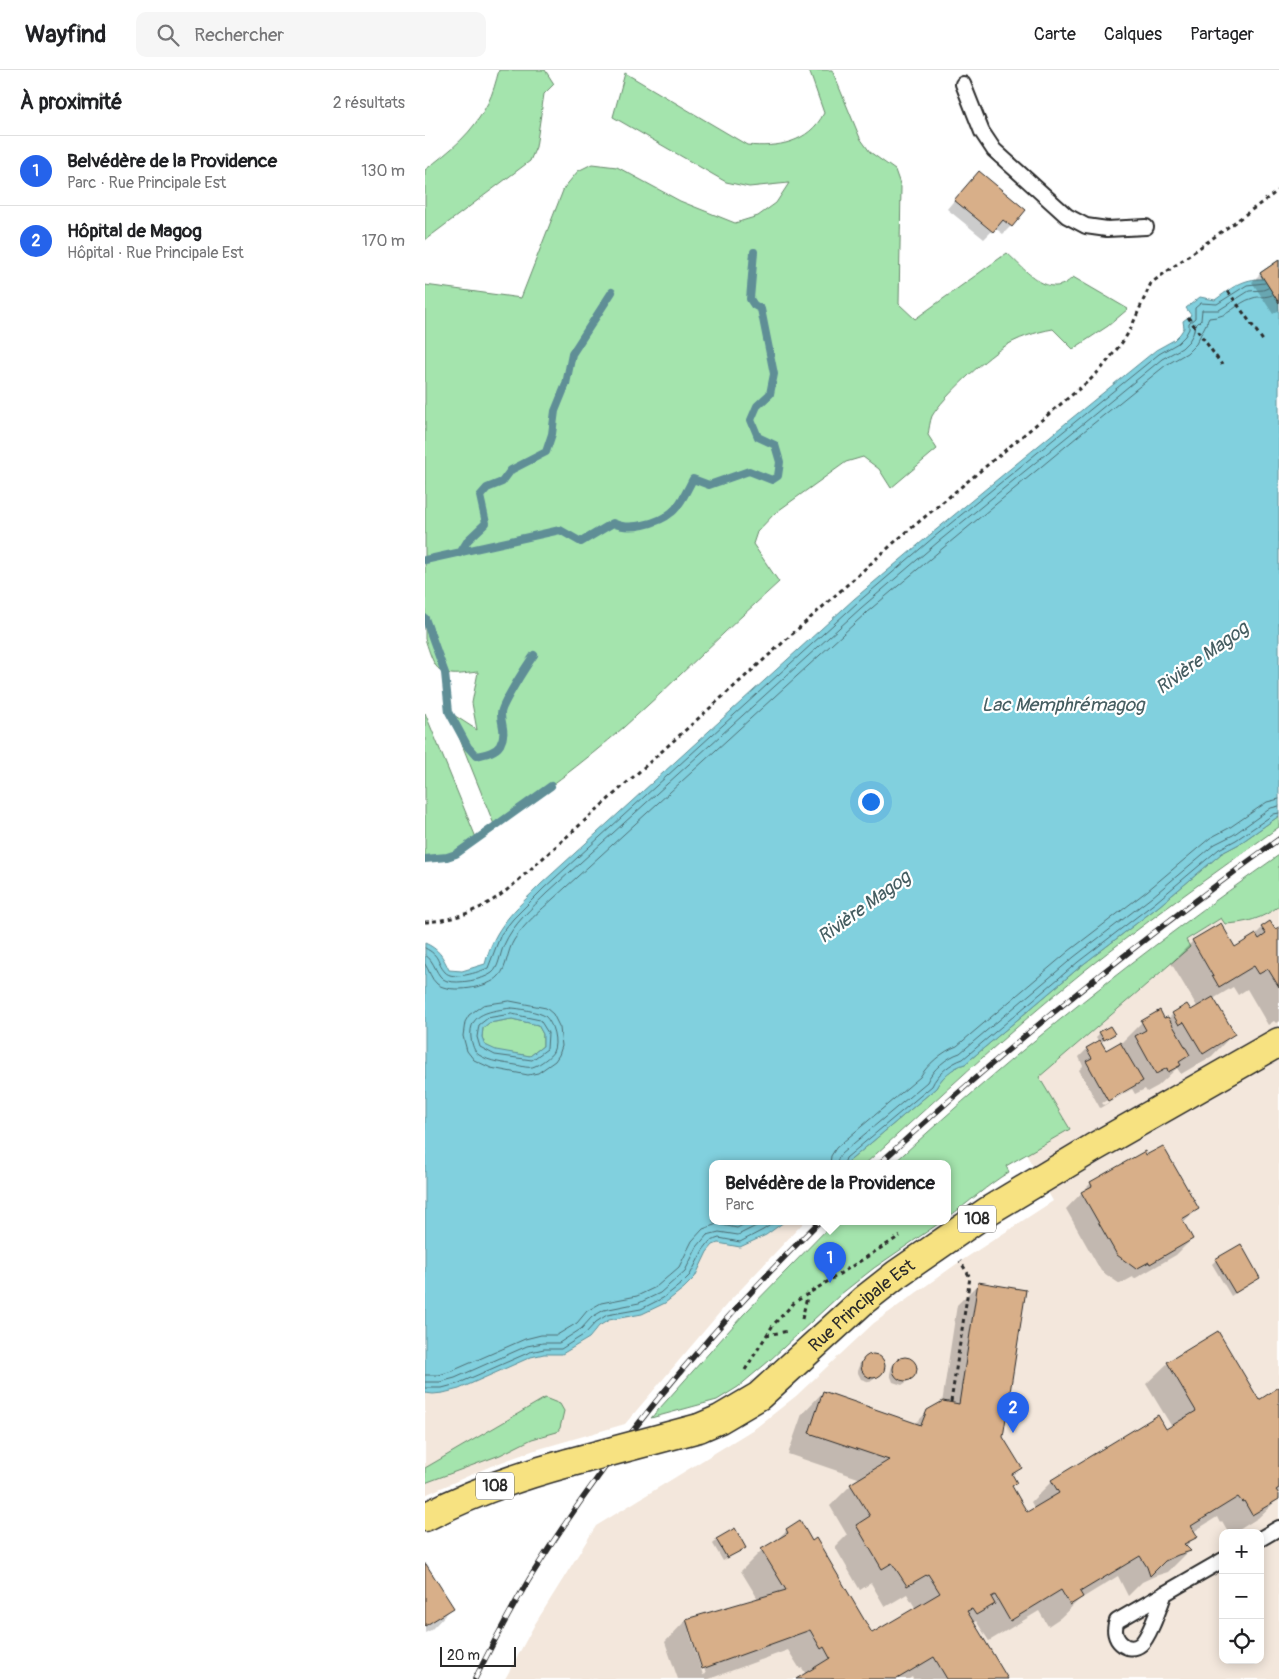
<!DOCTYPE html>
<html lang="fr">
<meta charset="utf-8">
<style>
:root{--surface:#fff;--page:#f6f6f6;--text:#202124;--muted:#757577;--line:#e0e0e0;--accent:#2563eb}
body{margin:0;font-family:Pangolin,sans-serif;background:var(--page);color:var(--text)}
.controls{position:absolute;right:15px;bottom:15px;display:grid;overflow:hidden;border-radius:10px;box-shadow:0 2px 12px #0003}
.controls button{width:45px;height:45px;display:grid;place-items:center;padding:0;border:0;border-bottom:1px solid var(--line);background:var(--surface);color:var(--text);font:25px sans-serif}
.scale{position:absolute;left:15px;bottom:12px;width:76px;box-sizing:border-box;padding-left:5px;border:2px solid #2b2b2b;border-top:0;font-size:14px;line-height:18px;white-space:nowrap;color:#2b2b2b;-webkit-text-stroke:4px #fff;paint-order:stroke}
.you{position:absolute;left:445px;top:731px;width:18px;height:18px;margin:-12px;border:4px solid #fff;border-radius:50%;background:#1a73e8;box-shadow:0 0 0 8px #1a73e833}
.badge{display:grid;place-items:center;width:32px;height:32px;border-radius:50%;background:var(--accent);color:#fff;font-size:16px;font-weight:700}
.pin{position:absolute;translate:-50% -41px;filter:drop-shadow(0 1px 2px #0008)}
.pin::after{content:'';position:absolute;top:26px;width:18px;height:15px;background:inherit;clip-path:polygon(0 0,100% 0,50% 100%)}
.popup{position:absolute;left:284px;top:1090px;width:242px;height:65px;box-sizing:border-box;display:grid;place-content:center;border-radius:10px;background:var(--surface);filter:drop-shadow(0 1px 4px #0005);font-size:16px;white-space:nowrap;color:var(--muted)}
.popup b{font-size:19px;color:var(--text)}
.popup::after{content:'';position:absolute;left:50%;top:100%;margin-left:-10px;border:10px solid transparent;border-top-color:var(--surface)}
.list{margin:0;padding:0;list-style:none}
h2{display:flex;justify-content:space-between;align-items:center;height:65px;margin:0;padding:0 20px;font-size:21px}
h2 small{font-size:16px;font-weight:400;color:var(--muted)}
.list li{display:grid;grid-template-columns:32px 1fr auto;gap:15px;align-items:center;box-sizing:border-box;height:70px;padding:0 20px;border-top:1px solid var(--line)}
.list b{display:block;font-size:19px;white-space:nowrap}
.list p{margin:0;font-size:16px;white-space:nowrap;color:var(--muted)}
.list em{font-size:16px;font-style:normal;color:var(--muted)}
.icon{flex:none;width:28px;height:28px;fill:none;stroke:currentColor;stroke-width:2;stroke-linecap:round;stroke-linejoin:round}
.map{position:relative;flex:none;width:854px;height:1609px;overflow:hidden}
header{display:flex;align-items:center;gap:30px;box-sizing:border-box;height:70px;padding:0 25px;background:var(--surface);border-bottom:1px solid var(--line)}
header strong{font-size:24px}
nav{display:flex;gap:28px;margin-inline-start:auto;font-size:18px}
.search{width:350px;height:45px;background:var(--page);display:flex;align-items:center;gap:12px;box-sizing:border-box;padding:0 18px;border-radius:10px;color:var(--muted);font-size:19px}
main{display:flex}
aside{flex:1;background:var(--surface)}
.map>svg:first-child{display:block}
.built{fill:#f3e7dc;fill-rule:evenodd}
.green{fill:#a4e4ad;stroke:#68886c}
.water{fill:#81d0de;stroke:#5f8e96;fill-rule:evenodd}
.shadow{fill:#0003;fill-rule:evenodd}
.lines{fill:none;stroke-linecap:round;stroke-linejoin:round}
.shore{stroke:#4d6d73;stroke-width:1}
.stream{stroke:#5f8e96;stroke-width:8}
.building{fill:#d8af89;stroke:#2b2b2b}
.lane-casing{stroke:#2b2b2b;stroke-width:18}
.primary-casing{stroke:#2b2b2b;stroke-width:31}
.path{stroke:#2b2b2b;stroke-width:3;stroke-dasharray:4 4;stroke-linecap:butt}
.lane{stroke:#fff;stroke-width:14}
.primary{stroke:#f7e281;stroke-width:28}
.rail-casing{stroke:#2b2b2b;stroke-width:5.5}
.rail{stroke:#fff;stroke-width:4;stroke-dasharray:11;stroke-linecap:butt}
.primary-bridge-casing{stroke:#2b2b2b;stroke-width:31;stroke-linecap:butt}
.primary-bridge{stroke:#f7e281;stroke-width:28}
.labels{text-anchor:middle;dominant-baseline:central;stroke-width:4.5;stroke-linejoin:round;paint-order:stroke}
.shield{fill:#fff;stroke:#6b6b6b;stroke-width:1}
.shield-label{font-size:16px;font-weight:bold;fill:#2b2b2b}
.street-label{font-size:18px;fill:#2b2b2b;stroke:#fff}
.water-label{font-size:19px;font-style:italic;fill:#455d61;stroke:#fff}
</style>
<header>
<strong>Wayfind</strong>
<div class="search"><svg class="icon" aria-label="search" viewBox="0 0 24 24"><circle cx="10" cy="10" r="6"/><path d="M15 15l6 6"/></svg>Rechercher</div>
<nav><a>Carte</a><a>Calques</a><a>Partager</a></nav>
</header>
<main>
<aside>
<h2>À proximité<small>2 résultats</small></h2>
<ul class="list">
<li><span class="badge">1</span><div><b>Belvédère de la Providence</b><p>Parc · Rue Principale Est</p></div><em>130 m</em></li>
<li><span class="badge">2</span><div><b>Hôpital de Magog</b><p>Hôpital · Rue Principale Est</p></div><em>170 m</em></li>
</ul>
</aside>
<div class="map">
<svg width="854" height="1609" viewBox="0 0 854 1609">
<rect width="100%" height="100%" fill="#fff"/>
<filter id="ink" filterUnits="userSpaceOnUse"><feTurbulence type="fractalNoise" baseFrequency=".02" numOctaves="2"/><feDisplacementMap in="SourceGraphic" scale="10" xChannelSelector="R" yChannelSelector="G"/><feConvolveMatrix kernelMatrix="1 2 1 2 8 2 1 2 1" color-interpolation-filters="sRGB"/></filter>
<g filter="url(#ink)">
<path class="built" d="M854 836V1609H80L110 1554 171 1456 332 1357 371 1326 449 1253 530 1195 628 1131 601 1084 645 1059 614 1007 765 877 761 871 796 848 815 853 830 850 843 844ZM798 1463H835V1590H798Z
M359 1152H379L302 1234 200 1354 107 1381 66 1396 0 1425V1323L8 1324 18 1323 33 1319 106 1287 119 1284H137L164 1268 174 1256 185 1250 217 1244 288 1175 293 1173 307 1176 341 1165Z"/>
<path class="green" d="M74 0H120L129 14 119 24 111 77 105 91 0 170V100C26 80 48 63 63 33 68 23 71 11 74 0Z
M384 0H407L435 68 445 82 470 100 476 117 474 234 490 249 582 183C600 199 624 232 648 207L703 239 683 256 648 279 628 259C611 262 592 268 577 278 558 291 519 326 507 346 505 351 504 359 503 365L512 379 466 418 454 399 438 387 421 392 350 443 332 462 328 474 354 512C301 559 252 610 199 657 158 693 114 725 70 757L24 642 52 660 47 633 53 602C40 603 21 609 11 596 6 589 3 577 0 569V215L96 228 139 118 153 101 167 94 192 97 255 131 310 153 333 146 351 133 364 113 324 117 301 112 188 47 200 3 322 75C352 78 384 73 399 43Z
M0 643 52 770C30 784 26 787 0 789Z
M854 746V757C788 804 722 851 659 901 583 962 512 1029 440 1094H421L511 1018C516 1008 528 996 540 994L656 896 734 836 797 783 814 774Z
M854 785V836C837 849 821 853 800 854L796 848 761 870 765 877 614 1007 645 1059 581 1096 584 1102C562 1115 544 1133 523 1147L522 1094H468C590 981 718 881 854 785Z
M87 949 113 955 118 964V976L105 986 71 981 60 975 57 967 58 958 64 953Z
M409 1152H516L449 1198 416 1224 344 1291 313 1317 292 1330 226 1348 318 1245Z
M120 1328 135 1334 139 1341 135 1358 132 1362 107 1369 75 1385 0 1413V1398Z"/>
<path class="water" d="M854 190V746L814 774 797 783 734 836 656 896 540 994C528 997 516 1008 511 1018L421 1094H288V1152H359L341 1165 315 1177 293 1173 288 1175 282 1182 270 1207 259 1218 240 1233 217 1244 184 1250 174 1256 164 1268 137 1284H119L106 1287 34 1319 18 1323 8 1324 0 1323V873C14 879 18 887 24 900L37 901 60 894C70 856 89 841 116 814L429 529 506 464 647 348 731 280 749 270 755 264 759 258 758 251 766 245 761 238 775 227 790 230C805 219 818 208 838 209L835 203ZM87 949 113 955 118 964V976L105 986 71 980 60 975 57 967 58 958 64 953Z"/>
<path class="shadow" d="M546 110 586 156 578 164 570 158 559 169 522 139Z
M854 191V240L848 244 827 212 835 204Z
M837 858 849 861 854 858V951L851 953 849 951 843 955 822 919 813 925 808 917 788 929 808 964 787 986 756 1004 752 998 733 1016 722 1022 720 1019 710 1024 707 1019 675 1038 654 1000 658 996 654 987 662 979 674 972 671 967 675 963 688 964 675 973 680 982 695 974 717 952 734 942 739 950 743 949 748 944 766 942 773 938 746 893 768 871 810 879 826 869ZM706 1016V1019L679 1035 677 1033Z
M666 1113 773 1139 758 1153 767 1169 751 1185 709 1209 708 1207 695 1214 676 1201 641 1139Z
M791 1190 834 1208 806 1226 787 1194Z
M553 1214 577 1367 595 1398 587 1406 590 1413 586 1417 602 1444 610 1439 606 1432 627 1411 747 1357 721 1314 743 1293 834 1331 854 1319V1428L833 1448 809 1463H804L797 1451 795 1453 792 1447 768 1462 771 1466 760 1477 764 1481 743 1502 730 1506 717 1512 703 1526 693 1506 654 1530 635 1548 623 1556 614 1541 564 1571 551 1551 548 1553 582 1609H488L487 1607 484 1609H373L381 1604 377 1598 375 1599 363 1580 284 1609H253L240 1572 261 1550 333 1529 316 1501 337 1480 349 1472 362 1460 387 1473 447 1565 491 1539 482 1524 460 1537 446 1513 435 1520 410 1477 422 1465 405 1436 426 1415 436 1409 363 1384 377 1344 398 1322 490 1354 503 1341 517 1333 532 1235ZM264 1562H266L281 1604 278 1605Z
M448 1285 455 1288 459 1295 456 1304 445 1312 436 1309 432 1301 435 1293 439 1289Z
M480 1288 488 1291 491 1298 489 1307 477 1315 468 1312 465 1304 467 1296 472 1292Z
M292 1470 320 1477 298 1491 288 1474Z
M0 1496 27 1538 6 1560 0 1563Z"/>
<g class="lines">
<path class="shore" d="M0 878C16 886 11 892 20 902 28 911 54 902 63 898L76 864 88 849 119 818 432 533 509 467 650 352 734 284 753 273 760 266 764 259V253L770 248V238L776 233 792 234 822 215 840 213
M0 885C11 891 10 907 22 911 33 914 58 910 67 903 74 898 75 883 79 875 88 854 107 838 123 822L436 538 513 472 654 357 737 289 757 278 764 271 768 264 770 256 776 250 777 240H794L824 221 838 220 843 218
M0 894C4 900 6 909 12 914 25 924 64 918 74 906 82 898 82 881 89 870 99 854 115 841 129 828L441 543 518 478 658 362 741 295 762 283 771 274 784 248C806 247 810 233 828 228 834 226 840 228 847 225
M85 931 121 938 128 944 135 958 137 976 134 985 130 991 113 1003 103 1005 66 998 49 990 42 981 38 966 40 952 44 945 58 935Z
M86 938C93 938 114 942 120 946 128 953 133 972 128 982 125 987 115 994 110 996 104 999 97 996 91 995 79 993 65 992 54 985 49 982 47 974 46 968 43 942 67 941 86 938Z
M87 944 115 950 123 963 122 979 107 990 70 985 55 977 52 967 54 955 63 948Z
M405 1094 406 1086 411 1078 495 1007C502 995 518 981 532 976L644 881 722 821 785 768 804 758 842 732 854 729
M412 1094 413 1089 416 1084 502 1012C507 1000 522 987 535 983L649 887 727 827 790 774 808 765 846 738 854 736
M419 1094 421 1088 507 1016C512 1004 526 993 538 989L653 892 731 832 794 779 811 770 849 744 854 743
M0 1305H14L27 1301 100 1269 116 1265H132L152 1253 162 1241 176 1233 212 1226 231 1217 254 1197 267 1171 278 1159 292 1154 312 1158 324 1152
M0 1312H15L30 1308 102 1276 118 1273H134L156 1259 167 1247 179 1240 214 1233 235 1223 260 1201 272 1177 282 1165 294 1162 313 1165 339 1152
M0 1318H17L32 1314 105 1282 119 1279H136L160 1264 171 1252 182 1245 216 1239 238 1228 256 1214 265 1205 278 1180 285 1171 294 1168 315 1172 338 1160 350 1152"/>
<path class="stream" d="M35 483 43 470 61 453 55 426 62 418 77 412 86 400 121 382 127 364 130 341 141 314 147 284 187 222
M0 490 135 460 156 472 188 453C204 461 233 454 247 442 256 435 262 420 268 409L284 415 324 401 347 410 353 406 355 392 350 375 333 367 326 350 332 336 345 324 349 304 336 239 329 235 325 229 329 182
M0 548 20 603 24 642 43 677 51 686C59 684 70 683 75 675 82 662 76 655 76 644 76 635 102 595 109 585
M0 789 22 787 31 784 126 716"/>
</g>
<path class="building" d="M554 101 601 140 587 157 578 150 568 162 529 130Z
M854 190V233L835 203Z
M845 851 850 859 854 857V917L843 899 834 904 829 896 794 917 767 870 796 853 810 877 831 864 834 869 841 864 836 857Z
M788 927 810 964 778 984 759 952 754 955 747 943 762 934 766 940Z
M735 940 739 948 743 947 765 985 754 992 756 995 743 1002 742 998 731 1004 710 966 721 960 716 951Z
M685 956 690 964 679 970 674 962Z
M675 970 681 980 695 972 718 1011 683 1031 661 991 667 988 661 978Z
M738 1076 774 1139 757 1149 768 1169 725 1194 724 1192 711 1199 692 1185 656 1122 667 1116 665 1112 720 1081 721 1085Z
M816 1174 835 1208 810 1223 790 1189Z
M553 1212 601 1220 578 1367 597 1398 587 1404 592 1413 587 1416 602 1442 634 1423 626 1410 733 1345 741 1359 771 1341 742 1292 793 1261 834 1330 854 1317V1418L851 1420 854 1424V1429L827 1445 819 1431 817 1432 813 1427 766 1456 773 1467 759 1474 766 1481 753 1485 740 1491 725 1506 722 1497 715 1486 655 1522 658 1527 645 1535 636 1520 585 1551 570 1525 566 1527 570 1534 551 1545 547 1539 542 1541 583 1609H522L509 1587 472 1609H371L405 1588 399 1577 396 1579 385 1560 277 1599 261 1549 361 1520 336 1479 363 1463 361 1459 375 1450 387 1471 391 1468 447 1563 515 1523 503 1504 482 1516 467 1493 457 1499 431 1455 445 1446 425 1414 464 1390 384 1363 398 1321 496 1355 502 1340 518 1331 534 1334Z
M436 1296a12 12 0 1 1 24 0a12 12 0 1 1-24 0Z
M468 1299a12 12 0 1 1 24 0a12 12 0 1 1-24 0Z
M310 1458 321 1478 302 1488 291 1469Z
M0 1494H1L29 1538 0 1556Z"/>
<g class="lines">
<defs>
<path id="lane" d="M538 14 557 62 569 80 642 146 661 156 682 159 721 157
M835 1469 854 1458
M740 1523C735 1535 725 1566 716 1574 703 1585 684 1569 692 1551L798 1490"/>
<g id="primary">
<path id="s1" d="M274 1358 295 1349 334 1326 439 1230 472 1204 563 1141 668 1078 854 972"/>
<path d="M0 1447C45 1424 94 1406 143 1393"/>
</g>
</defs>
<use href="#lane" class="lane-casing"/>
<use href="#primary" class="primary-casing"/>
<path class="path" d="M803 221 839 272
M763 247 797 295
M0 852C34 850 63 837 88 815L472 470 666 309 677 298 699 270 706 258 726 213 854 120
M377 1249 383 1223
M341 1265 364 1261
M320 1300 348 1255 370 1232 475 1166
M526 1332 545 1207 535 1191"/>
<use href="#lane" class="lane"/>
<use href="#primary" class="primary"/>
<defs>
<path id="rail" d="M454 1094C580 977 715 870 854 769
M50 1609C68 1573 87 1537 108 1503 188 1375 287 1258 394 1152"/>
</defs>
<use href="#rail" class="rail-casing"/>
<use href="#rail" class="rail"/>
<defs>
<path id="primary-bridge" d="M143 1393 274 1358"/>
</defs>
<use href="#primary-bridge" class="primary-bridge-casing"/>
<use href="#primary-bridge" class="primary-bridge"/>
</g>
</g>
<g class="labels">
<g class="shield">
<rect x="533" y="1135.5" width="38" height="27" rx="4"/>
<rect x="51" y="1402.5" width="38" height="27" rx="4"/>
</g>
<g class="shield-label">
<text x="552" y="1149">108</text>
<text x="70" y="1416">108</text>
</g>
<g class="street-label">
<text stroke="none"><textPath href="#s1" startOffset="205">Rue Principale Est</textPath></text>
</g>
<g class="water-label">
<text transform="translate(777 588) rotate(-36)">Rivière Magog</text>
<text x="638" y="635">Lac Memphrémagog</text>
<text transform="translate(439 837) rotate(-36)">Rivière Magog</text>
</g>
</g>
</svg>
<div class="controls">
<button>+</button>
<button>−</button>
<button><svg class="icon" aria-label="locate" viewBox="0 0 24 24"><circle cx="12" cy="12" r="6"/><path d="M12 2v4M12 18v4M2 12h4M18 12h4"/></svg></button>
</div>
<div class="scale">20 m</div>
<div class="you"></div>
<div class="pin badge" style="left:405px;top:1213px">1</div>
<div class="popup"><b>Belvédère de la Providence</b>Parc</div>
<div class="pin badge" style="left:588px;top:1363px">2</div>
</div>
</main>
